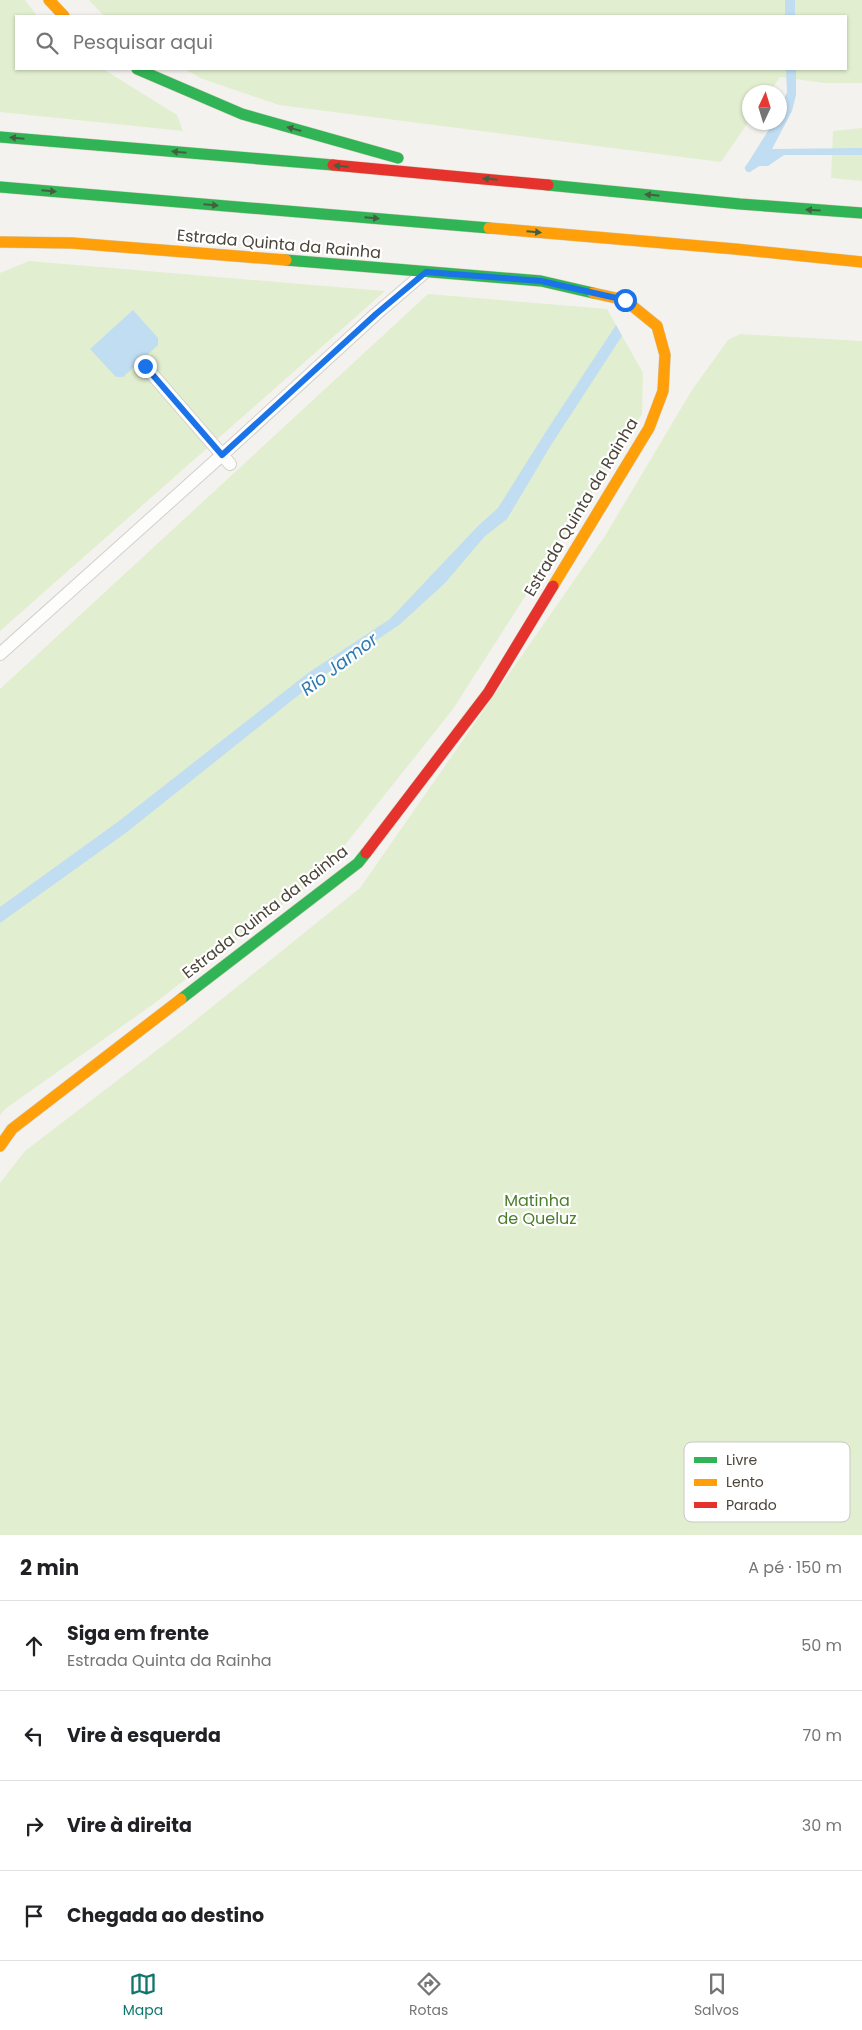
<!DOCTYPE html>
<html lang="pt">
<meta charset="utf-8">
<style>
:root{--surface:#fff;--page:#f6f6f6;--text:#202124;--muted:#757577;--line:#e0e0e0;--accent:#0f766e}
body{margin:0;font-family:Poppins,sans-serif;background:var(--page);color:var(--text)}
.compass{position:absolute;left:742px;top:85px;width:45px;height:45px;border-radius:50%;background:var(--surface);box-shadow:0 1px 4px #0004;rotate:4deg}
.stop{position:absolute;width:15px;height:15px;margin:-11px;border:4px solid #1a73e8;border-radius:50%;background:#fff}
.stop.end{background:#1a73e8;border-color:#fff;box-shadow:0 1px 5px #0008}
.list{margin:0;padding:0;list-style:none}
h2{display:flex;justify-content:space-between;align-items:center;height:65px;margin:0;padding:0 20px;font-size:21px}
h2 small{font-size:16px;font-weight:400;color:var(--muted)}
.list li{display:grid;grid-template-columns:32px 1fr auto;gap:15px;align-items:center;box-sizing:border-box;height:90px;padding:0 20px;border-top:1px solid var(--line)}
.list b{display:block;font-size:19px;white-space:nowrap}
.list p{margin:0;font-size:16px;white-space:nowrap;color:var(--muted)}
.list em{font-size:16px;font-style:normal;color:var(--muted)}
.icon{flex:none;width:28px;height:28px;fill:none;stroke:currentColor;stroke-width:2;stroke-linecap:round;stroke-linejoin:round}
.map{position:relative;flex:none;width:862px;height:1535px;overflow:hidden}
.search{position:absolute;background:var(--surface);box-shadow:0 1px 4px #0004;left:15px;right:15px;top:15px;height:55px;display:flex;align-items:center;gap:12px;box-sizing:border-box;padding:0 18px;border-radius:0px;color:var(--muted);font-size:19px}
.sheet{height:425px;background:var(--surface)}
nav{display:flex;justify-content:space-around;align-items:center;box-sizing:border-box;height:70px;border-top:1px solid var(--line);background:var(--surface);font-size:14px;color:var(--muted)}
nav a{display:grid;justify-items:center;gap:2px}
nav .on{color:var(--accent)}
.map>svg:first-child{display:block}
.green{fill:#e1eecf}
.water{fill:#c0ddf1}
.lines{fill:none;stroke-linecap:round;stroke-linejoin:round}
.stream{stroke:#c0ddf1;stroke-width:8}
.lane-casing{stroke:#d2d0cb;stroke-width:14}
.fast-casing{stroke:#d6cebb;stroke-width:12}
.slow-casing{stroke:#d6cebb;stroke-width:12}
.jam-casing{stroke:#d6cebb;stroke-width:12}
.lane{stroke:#fdfdfc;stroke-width:12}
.fast{stroke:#30b455;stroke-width:11}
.slow{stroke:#ff9f0a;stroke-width:11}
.jam{stroke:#e5322d;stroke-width:11}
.oneway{fill:#446040}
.route{stroke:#1a73e8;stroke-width:6}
.labels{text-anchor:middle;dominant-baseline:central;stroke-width:4.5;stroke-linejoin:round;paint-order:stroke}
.street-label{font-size:16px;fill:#4b4439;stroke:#fff}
.park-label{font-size:16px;fill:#4a7f2a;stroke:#fff}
.water-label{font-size:18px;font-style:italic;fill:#2e7ab2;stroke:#fff}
.key{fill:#fff;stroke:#c9c7c4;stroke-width:1}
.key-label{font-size:14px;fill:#4b4439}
</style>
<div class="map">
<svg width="862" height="1535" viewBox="0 0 862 1535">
<rect width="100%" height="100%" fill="#f4f2ee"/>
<path class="green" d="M0 0H25L37 16H16V69H103L177 115 183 131 0 112Z
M89 0H862V83H825L780 77 770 92H750L749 121 721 162 279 105 200 78 185 69H846V16H104Z
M862 128V181L831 178 833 131Z
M29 261 385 291 0 631V273Z
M428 294 607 309 643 373 642 414 453 709 321 875 152 1005 5 1109 0 1115V689Z
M740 334 862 341V1535H0V1183L25 1151 182 1031 360 888 605 536 692 390 728 340Z"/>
<path class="water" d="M785 0H795V16H785Z
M786 69H796V95L792 111 772 149 862 148V155H784L768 166H746L773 123 780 122V110L787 92Z
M133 310 158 338V345L123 377H116L90 349Z
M616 325 622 336 551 445 507 519 485 536 445 583 399 625 320 678 127 832 0 923V907L119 821 308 673 390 619 478 526 498 508 547 430Z"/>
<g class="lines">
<path class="stream" d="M749 168 760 161"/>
<defs>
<path id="lane" d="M145 366 230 464
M0 654 222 455 376 314 424 273"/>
<path id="fast" d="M137 69 242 114 398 158
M0 137 333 165
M548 185 740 204 862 213
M0 187 489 228
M286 260 541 281 593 293
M181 999 358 863 366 853"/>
<path id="slow" d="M49 0 64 16
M489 228 735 249 862 262
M0 242 72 243 286 260
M553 586 649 428 663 391 665 355 657 326 625 300 593 293
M0 1146 12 1129 181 999"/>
<path id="jam" d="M333 165 548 185
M366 853 488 693 553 586"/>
</defs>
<use href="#lane" class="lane-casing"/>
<use href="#fast" class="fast-casing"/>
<use href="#slow" class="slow-casing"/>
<use href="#jam" class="jam-casing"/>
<use href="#lane" class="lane"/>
<use href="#fast" class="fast"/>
<use href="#slow" class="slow"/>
<use href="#jam" class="jam"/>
</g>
<defs><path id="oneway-solid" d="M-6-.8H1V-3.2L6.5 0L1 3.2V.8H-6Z" transform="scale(1.25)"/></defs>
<g class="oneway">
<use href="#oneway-solid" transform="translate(294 129) rotate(-164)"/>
<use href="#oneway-solid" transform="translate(17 138) rotate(-175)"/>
<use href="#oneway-solid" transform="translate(179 152) rotate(-175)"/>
<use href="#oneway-solid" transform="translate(341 166) rotate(-175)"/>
<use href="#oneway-solid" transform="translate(490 179) rotate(-174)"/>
<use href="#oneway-solid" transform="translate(49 191) rotate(5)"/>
<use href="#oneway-solid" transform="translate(652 195) rotate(-174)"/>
<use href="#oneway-solid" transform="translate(211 205) rotate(5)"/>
<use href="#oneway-solid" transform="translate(813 210) rotate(-176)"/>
<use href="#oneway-solid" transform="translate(372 218) rotate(5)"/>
<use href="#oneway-solid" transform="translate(534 232) rotate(5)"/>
</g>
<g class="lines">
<path class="route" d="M145 366 222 455 376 314 426 272 541 281 625 300"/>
</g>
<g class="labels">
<g class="street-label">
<text transform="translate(279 244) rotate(5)">Estrada Quinta da Rainha</text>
<text transform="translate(581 507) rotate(-59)">Estrada Quinta da Rainha</text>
<text transform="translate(265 912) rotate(-38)">Estrada Quinta da Rainha</text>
</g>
<g class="park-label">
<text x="537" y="1200">Matinha<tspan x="537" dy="18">de Queluz</tspan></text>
</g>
<g class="water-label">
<text transform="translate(339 664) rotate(-37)">Rio Jamor</text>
</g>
</g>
<rect x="684" y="1442" width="166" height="80" rx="8" class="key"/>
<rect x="694" y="1457" width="23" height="6" fill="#30b455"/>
<rect x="694" y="1479" width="23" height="7" fill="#ff9f0a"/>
<rect x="694" y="1502" width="23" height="6" fill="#e5322d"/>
<g class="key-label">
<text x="726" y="1465">Livre</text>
<text x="726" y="1487">Lento</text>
<text x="726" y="1510">Parado</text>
</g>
</svg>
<svg class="compass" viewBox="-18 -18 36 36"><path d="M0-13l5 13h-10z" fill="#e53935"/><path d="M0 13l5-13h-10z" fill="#757577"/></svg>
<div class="stop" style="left:625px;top:300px"></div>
<div class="stop end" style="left:145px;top:366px"></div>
<div class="search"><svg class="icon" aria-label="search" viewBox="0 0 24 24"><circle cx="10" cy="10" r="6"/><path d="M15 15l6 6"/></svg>Pesquisar aqui</div>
</div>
<section class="sheet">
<h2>2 min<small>A pé · 150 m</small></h2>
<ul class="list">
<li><svg class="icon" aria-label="ahead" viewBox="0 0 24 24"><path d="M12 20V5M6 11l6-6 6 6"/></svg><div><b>Siga em frente</b><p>Estrada Quinta da Rainha</p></div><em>50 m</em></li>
<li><svg class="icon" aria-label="left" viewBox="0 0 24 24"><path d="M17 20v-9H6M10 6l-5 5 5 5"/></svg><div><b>Vire à esquerda</b></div><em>70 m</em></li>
<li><svg class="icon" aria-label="right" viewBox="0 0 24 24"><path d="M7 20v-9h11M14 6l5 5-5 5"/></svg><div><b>Vire à direita</b></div><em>30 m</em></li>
<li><svg class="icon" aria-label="arrive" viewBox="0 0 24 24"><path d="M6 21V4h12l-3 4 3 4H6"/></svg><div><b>Chegada ao destino</b></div></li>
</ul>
</section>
<nav>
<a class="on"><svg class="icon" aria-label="map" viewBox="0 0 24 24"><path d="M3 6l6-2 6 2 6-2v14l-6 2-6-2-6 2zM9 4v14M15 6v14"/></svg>Mapa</a>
<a><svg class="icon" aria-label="directions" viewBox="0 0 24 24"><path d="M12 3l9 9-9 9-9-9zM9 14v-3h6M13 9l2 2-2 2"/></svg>Rotas</a>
<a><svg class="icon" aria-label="saved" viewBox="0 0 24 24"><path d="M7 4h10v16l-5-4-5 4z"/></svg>Salvos</a>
</nav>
